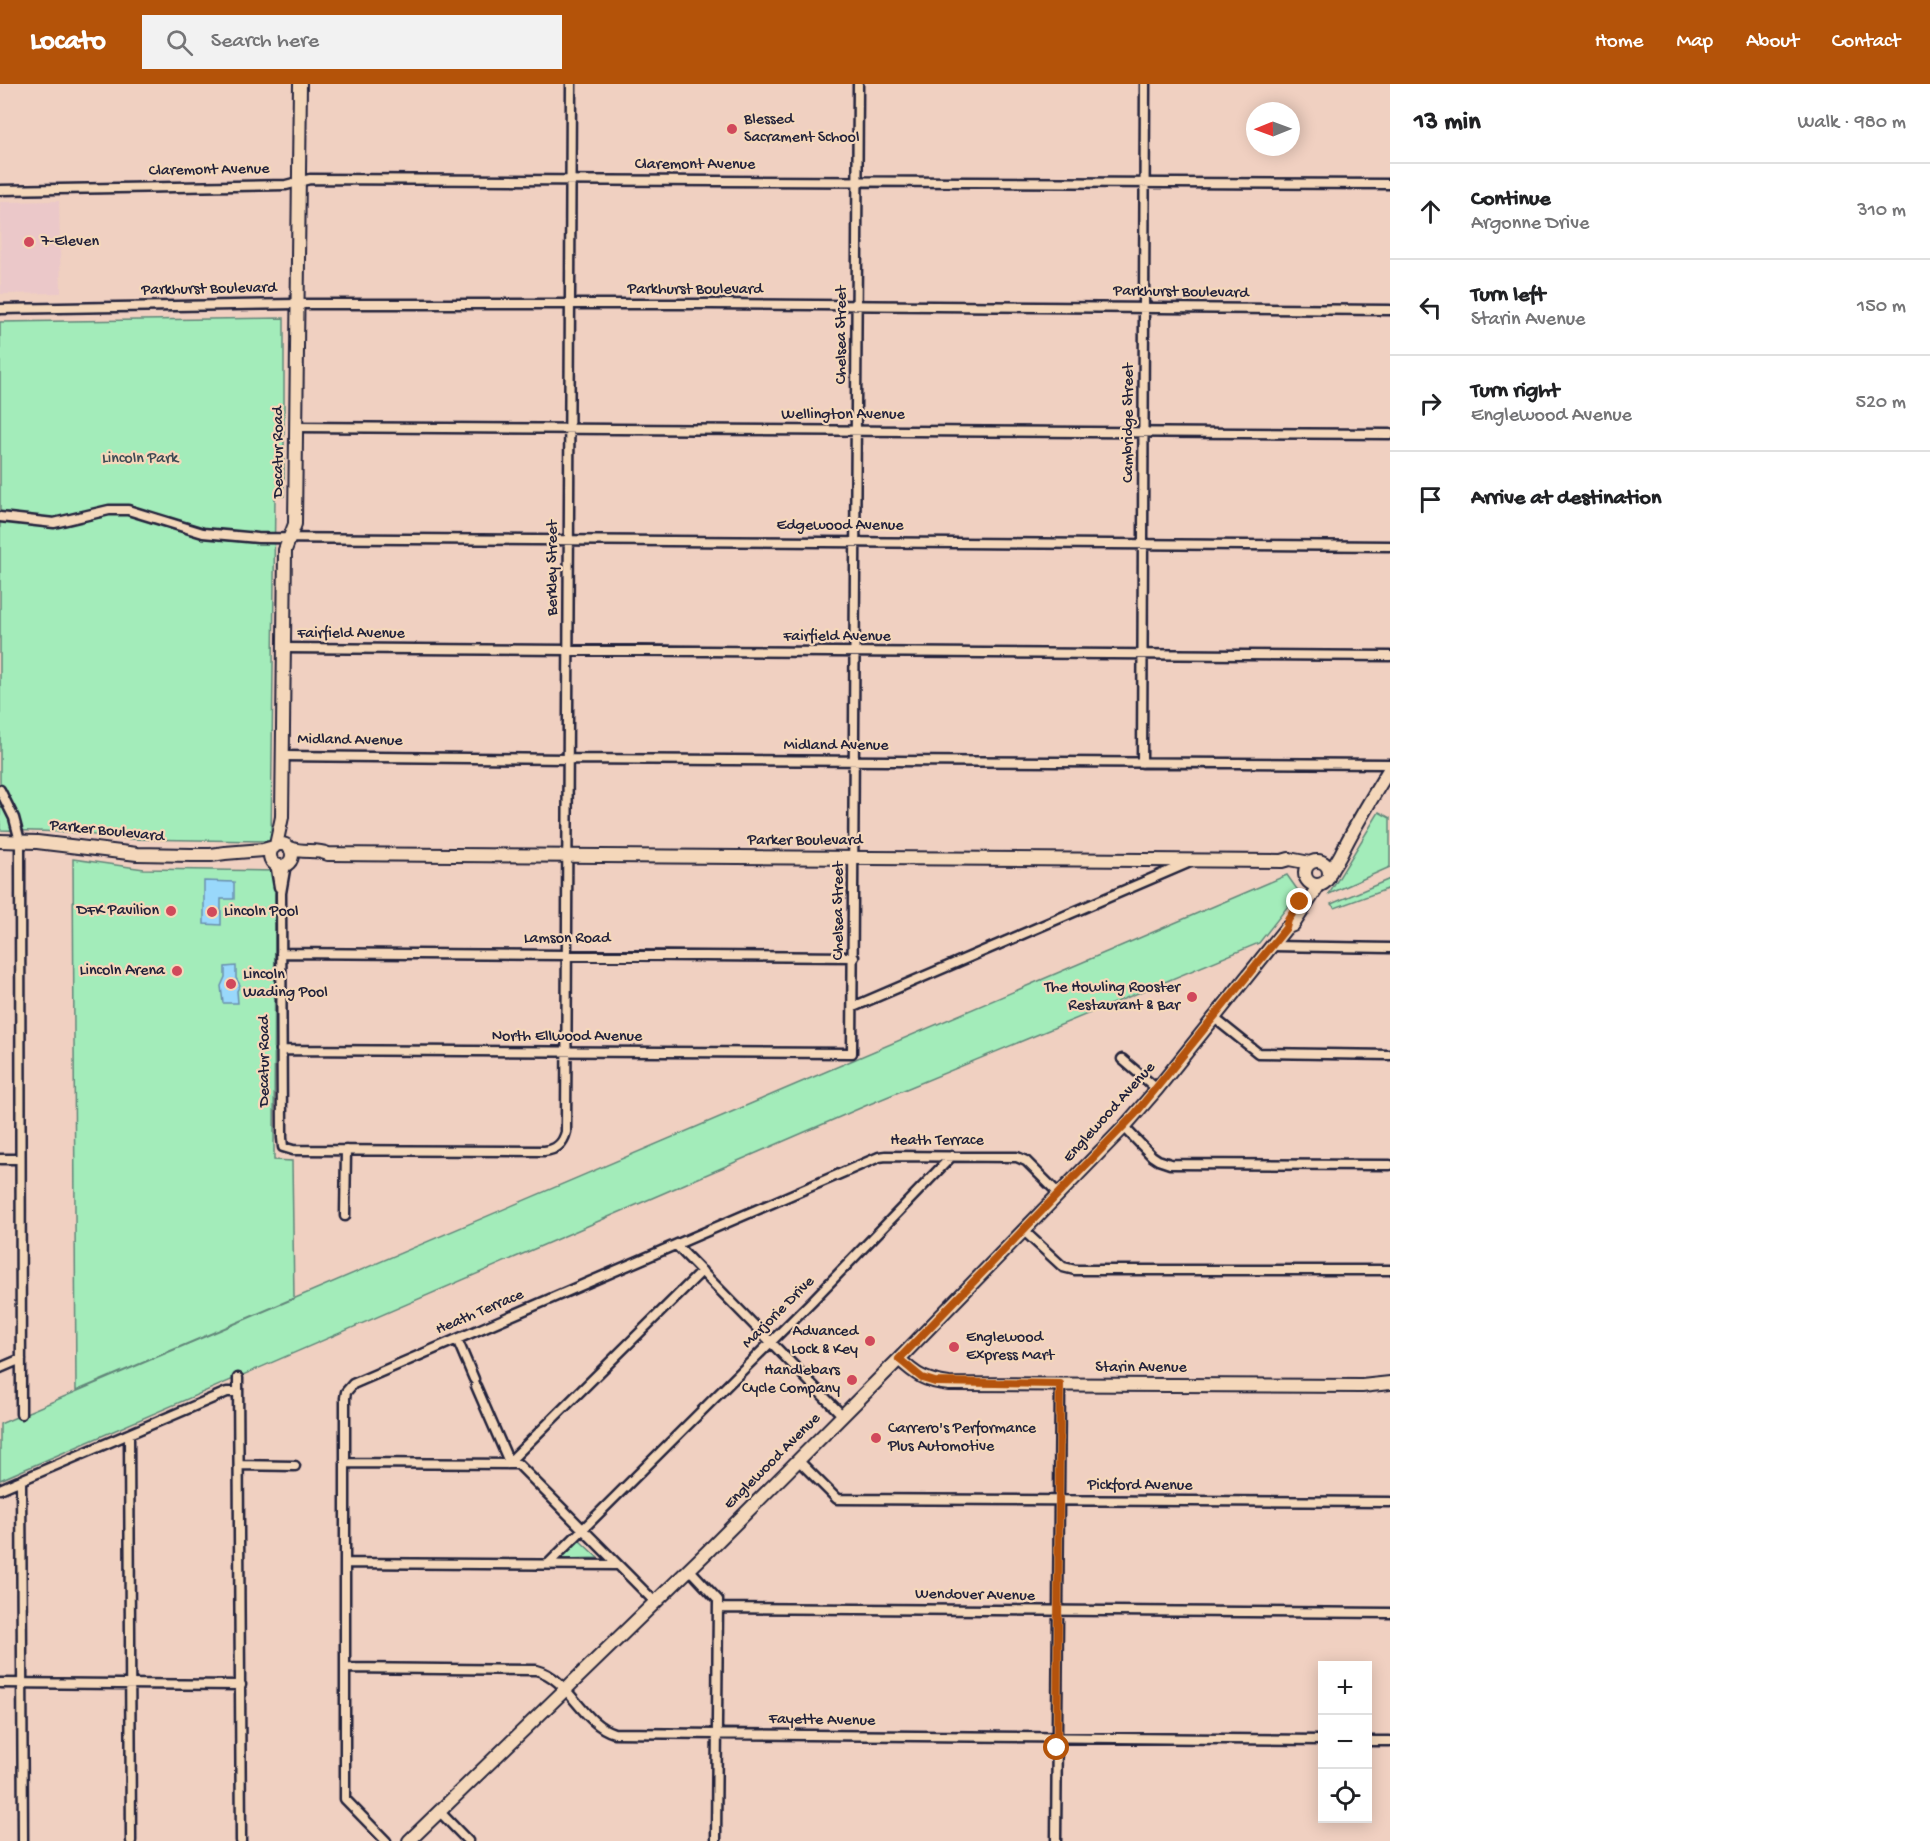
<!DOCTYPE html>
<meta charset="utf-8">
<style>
:root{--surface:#fff;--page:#f2f2f2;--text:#202124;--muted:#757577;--line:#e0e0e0;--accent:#b45309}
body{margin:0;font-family:"Gochi Hand",sans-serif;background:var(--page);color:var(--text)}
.controls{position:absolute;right:18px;bottom:18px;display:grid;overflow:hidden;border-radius:0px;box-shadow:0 3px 15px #0003}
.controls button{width:54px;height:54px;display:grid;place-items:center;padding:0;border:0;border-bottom:2px solid var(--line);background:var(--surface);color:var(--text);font:30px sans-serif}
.compass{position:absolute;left:1246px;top:18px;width:54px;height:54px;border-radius:50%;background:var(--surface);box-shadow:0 3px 15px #0003;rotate:269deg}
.stop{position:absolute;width:18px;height:18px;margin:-14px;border:4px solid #b45309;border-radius:50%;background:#fff}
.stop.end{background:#b45309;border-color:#fff;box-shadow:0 2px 6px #0008}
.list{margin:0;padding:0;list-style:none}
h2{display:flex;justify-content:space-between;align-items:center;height:78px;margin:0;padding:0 24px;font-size:26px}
h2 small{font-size:20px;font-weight:400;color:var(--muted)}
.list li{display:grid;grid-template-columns:39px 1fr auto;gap:18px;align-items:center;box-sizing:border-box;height:96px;padding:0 24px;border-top:2px solid var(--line)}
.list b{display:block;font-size:22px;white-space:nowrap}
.list p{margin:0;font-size:20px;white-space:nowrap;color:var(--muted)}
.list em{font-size:20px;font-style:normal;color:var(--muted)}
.icon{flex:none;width:33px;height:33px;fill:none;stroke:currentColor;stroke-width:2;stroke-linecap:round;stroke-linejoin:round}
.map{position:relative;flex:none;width:1390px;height:1757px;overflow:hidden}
header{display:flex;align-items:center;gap:36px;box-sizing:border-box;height:84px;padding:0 30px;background:var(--accent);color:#fff}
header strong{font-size:28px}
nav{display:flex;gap:33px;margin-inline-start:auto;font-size:21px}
.search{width:420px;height:54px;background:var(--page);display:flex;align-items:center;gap:15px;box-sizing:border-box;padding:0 21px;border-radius:0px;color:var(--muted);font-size:22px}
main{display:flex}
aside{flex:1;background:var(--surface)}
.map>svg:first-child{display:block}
.built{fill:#ebc8c9}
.green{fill:#a3ecba;stroke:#62877a;stroke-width:1.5}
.water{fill:#99d8fb;stroke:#698fae;stroke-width:1.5}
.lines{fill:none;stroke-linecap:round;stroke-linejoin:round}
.street-casing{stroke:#22223b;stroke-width:13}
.secondary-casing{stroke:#22223b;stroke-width:16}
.street{stroke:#f4d7ba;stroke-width:8}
.secondary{stroke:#f4d7ba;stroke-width:12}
.route{stroke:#b45309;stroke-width:8}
.poi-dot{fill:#d1495b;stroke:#f4d7ba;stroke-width:2}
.labels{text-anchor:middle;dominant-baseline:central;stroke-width:4.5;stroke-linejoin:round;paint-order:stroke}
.poi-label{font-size:16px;fill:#22223b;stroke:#f4d7ba;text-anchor:start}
.street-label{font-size:16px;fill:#22223b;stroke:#f4d7ba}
.park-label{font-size:16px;fill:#3c4a54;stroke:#f4d7ba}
</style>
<header>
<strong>Locato</strong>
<div class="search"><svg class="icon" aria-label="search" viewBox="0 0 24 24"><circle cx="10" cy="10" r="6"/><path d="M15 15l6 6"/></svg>Search here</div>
<nav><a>Home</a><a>Map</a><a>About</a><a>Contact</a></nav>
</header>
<main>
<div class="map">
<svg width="1390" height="1757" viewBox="0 0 1390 1757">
<rect width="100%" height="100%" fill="#f0d0c1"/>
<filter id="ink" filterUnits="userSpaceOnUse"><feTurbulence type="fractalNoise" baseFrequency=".0167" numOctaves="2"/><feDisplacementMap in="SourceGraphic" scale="12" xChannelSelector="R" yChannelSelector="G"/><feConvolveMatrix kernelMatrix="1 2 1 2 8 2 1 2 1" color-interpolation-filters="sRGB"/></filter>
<g filter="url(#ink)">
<path class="built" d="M59 117 61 209 1 210 0 118Z"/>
<path class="green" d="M284 234V412H275L271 757 129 755 69 748 0 746V238Z
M1379 728 1390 734V783L1329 810Z
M73 775 144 785 275 787 274 1076 292 1077 294 1214 76 1307Z
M1287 791 1299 808 1259 859 865 1022 0 1396V1340Z
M1390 795V804L1335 824 1331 820Z
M579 1456 598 1474 564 1475 563 1471Z"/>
<path class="water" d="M204 797 234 798V815H221V841L204 840Z
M236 882V894L240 901 237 907 238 919H223L221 902 225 893V883Z"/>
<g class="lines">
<defs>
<path id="street" d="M0 106 286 101 310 95 1390 100
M0 225 297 220H711L1390 226
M296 343 1390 350
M0 433 54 439 109 426H128L203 449 258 454 1390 462
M283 564 1390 572
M282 672 567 675 1390 680
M1142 679 1145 0
M0 706 14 734 20 757 21 1330
M275 779 279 803
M286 780 281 809 282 1054 283 1063 293 1066 544 1067C556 1066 563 1060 566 1048L571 0
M1272 862 1390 864
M281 869 854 873
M853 923 1188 779
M1213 933 1258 969 1390 971
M281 966 852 969 858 0
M1122 975 1157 1005
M1124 1043 1152 1072 1158 1076 1170 1080 1390 1081
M0 1075H19
M345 1132 346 1066
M1023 1146 1063 1183 1075 1186H1390
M676 1161 842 1331
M457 1255 474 1295
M0 1284 21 1275
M238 1294 241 1757
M476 1302 509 1378
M129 1350 131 1757
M798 1376 837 1415 1390 1418
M345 1379 518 1380 655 1518
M507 1380 702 1187
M240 1381 295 1382
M21 1396 23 1757
M0 1405 227 1308H238
M345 1479 618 1481
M548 1480 813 1216 952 1072
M689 1485 718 1516 716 1757
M718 1524 1390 1529
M345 1584 536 1586C569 1594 582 1640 614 1649L1322 1656
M0 1599 241 1601
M1368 1657H1390
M439 1727 468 1757
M386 1757 345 1715V1314L346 1308 353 1300 879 1073 886 1072 1017 1073 1026 1077 1058 1109
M1056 1757 1060 1300"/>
<path id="secondary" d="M0 757 37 758 137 770 191 771H211L225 769 263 766 274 763
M270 771a11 11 0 1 1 22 0a11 11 0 1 1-22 0Z
M276 761 282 733 285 466 295 440 300 0
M290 764C303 770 315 764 328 770L1282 777 1289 775 1310 779
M1305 789a12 12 0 1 1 24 0a12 12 0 1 1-24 0Z
M1329 791C1332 783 1337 778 1341 770 1355 741 1373 712 1390 684
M899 1275C916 1291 925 1297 949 1300L1362 1302 1390 1299
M409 1757 705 1470 899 1275 1124 1043 1157 1005 1286 844 1293 841 1319 801"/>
</defs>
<use href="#street" class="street-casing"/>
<use href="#secondary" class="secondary-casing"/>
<use href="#street" class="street"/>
<use href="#secondary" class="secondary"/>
</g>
</g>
<g class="lines" filter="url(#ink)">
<path class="route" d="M1057 1664 1060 1300 935 1298 922 1294 899 1275 1135 1030 1286 844 1288 836 1300 818"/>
</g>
<g class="poi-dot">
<circle cx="732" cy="45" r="6"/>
<circle cx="29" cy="158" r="6"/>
<circle cx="171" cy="827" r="6"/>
<circle cx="212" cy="828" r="6"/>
<circle cx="177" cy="887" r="6"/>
<circle cx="231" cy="900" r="6"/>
<circle cx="1192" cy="913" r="6"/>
<circle cx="870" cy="1257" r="6"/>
<circle cx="954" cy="1263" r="6"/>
<circle cx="852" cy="1296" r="6"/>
<circle cx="876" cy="1354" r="6"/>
</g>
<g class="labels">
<g class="poi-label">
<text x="744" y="36">Blessed<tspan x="744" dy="18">Sacrament School</tspan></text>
<text x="41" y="158">7-Eleven</text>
<text x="159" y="827" text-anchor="end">DFK Pavilion</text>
<text x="224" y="828">Lincoln Pool</text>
<text x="165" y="887" text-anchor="end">Lincoln Arena</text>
<text x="243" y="891">Lincoln<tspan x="243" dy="18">Wading Pool</tspan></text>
<text x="1180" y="904" text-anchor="end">The Howling Rooster<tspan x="1180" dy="18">Restaurant &amp; Bar</tspan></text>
<text x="858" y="1248" text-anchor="end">Advanced<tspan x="858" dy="18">Lock &amp; Key</tspan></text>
<text x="966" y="1254">Englewood<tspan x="966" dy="18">Express Mart</tspan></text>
<text x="840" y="1287" text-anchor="end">Handlebars<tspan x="840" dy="18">Cycle Company</tspan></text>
<text x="888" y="1345">Carrero's Performance<tspan x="888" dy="18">Plus Automotive</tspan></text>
</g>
<g class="street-label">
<text x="695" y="81">Claremont Avenue</text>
<text transform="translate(209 87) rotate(-1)">Claremont Avenue</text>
<text transform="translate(209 206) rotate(-1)">Parkhurst Boulevard</text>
<text x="695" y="206">Parkhurst Boulevard</text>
<text transform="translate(1181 209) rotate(1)">Parkhurst Boulevard</text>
<text transform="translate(842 251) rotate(-90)">Chelsea Street</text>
<text x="843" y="331">Wellington Avenue</text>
<text transform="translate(1129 339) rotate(-90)">Cambridge Street</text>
<text transform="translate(279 368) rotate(-90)">Decatur Road</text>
<text x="840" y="442">Edgewood Avenue</text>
<text transform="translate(553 484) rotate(-90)">Berkley Street</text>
<text x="351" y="550">Fairfield Avenue</text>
<text x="837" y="553">Fairfield Avenue</text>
<text transform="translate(350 657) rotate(1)">Midland Avenue</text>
<text x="836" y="662">Midland Avenue</text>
<text transform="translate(107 748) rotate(6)">Parker Boulevard</text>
<text x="805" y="757">Parker Boulevard</text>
<text transform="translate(839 827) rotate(-90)">Chelsea Street</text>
<text x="567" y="855">Lamson Road</text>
<text x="567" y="953">North Ellwood Avenue</text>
<text transform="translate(265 977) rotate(-90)">Decatur Road</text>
<text transform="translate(1110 1029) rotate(-48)">Englewood Avenue</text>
<text x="937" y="1057">Heath Terrace</text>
<text transform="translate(480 1229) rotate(-23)">Heath Terrace</text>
<text transform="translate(779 1229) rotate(-45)">Marjorie Drive</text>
<text x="1141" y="1284">Starin Avenue</text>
<text transform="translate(773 1378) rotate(-45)">Englewood Avenue</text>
<text x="1140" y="1402">Pickford Avenue</text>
<text transform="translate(975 1512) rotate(1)">Wendover Avenue</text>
<text transform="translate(822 1637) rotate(1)">Fayette Avenue</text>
</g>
<g class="park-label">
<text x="140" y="375">Lincoln Park</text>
</g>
</g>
</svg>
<div class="controls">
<button>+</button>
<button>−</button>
<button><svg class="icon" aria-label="locate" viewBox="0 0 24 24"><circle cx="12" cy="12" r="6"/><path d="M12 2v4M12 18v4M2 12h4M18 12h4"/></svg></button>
</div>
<svg class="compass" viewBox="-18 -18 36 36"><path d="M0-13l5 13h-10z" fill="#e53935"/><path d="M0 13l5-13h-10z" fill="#757577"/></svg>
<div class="stop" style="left:1057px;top:1664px"></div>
<div class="stop end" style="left:1300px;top:818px"></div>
</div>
<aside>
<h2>13 min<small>Walk · 980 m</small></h2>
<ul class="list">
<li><svg class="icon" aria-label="ahead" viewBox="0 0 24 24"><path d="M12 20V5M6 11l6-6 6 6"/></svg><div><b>Continue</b><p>Argonne Drive</p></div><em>310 m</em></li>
<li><svg class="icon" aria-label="left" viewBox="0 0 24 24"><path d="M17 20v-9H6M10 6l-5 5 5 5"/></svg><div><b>Turn left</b><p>Starin Avenue</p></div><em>150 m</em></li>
<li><svg class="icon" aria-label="right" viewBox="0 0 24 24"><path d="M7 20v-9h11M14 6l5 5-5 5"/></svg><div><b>Turn right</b><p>Englewood Avenue</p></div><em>520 m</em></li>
<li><svg class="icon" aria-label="arrive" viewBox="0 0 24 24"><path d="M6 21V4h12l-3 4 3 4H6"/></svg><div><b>Arrive at destination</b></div></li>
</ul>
</aside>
</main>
